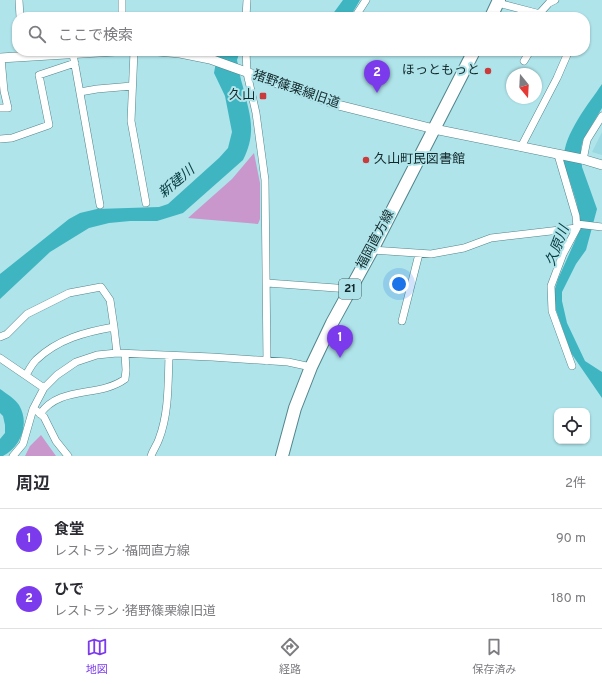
<!DOCTYPE html>
<html lang="ja">
<meta charset="utf-8">
<style>
:root{--surface:#fff;--page:#f2f2f3;--text:#2b2b33;--muted:#7c7c81;--line:#e1e1e2;--accent:#7c3aed}
body{margin:0;font-family:Overpass,"Noto Sans JP",sans-serif;background:var(--page);color:var(--text)}
.controls{position:absolute;right:12px;bottom:12px;display:grid;overflow:hidden;border-radius:8px;box-shadow:0 1px 3px #0004}
.controls button{width:36px;height:36px;display:grid;place-items:center;padding:0;border:0;border-bottom:1px solid var(--line);background:var(--surface);color:var(--text);font:20px sans-serif}
.compass{position:absolute;left:506px;top:68px;width:36px;height:36px;border-radius:50%;background:var(--surface);box-shadow:0 1px 3px #0004;rotate:162deg}
.you{position:absolute;left:399px;top:284px;width:14px;height:14px;margin:-10px;border:3px solid #fff;border-radius:50%;background:#1a73e8;box-shadow:0 0 0 6px #1a73e833}
.badge{display:grid;place-items:center;width:26px;height:26px;border-radius:50%;background:var(--accent);color:#fff;font-size:13px;font-weight:700}
.pin{position:absolute;translate:-50% -33px;filter:drop-shadow(0 1px 2px #0008)}
.pin::after{content:'';position:absolute;top:21px;width:14px;height:12px;background:inherit;clip-path:polygon(0 0,100% 0,50% 100%)}
.list{margin:0;padding:0;list-style:none}
h2{display:flex;justify-content:space-between;align-items:center;height:52px;margin:0;padding:0 16px;font-size:17px}
h2 small{font-size:13px;font-weight:400;color:var(--muted)}
.list li{display:grid;grid-template-columns:26px 1fr auto;gap:12px;align-items:center;box-sizing:border-box;height:60px;padding:0 16px;border-top:1px solid var(--line)}
.list b{display:block;font-size:15px;white-space:nowrap}
.list p{margin:0;font-size:13px;white-space:nowrap;color:var(--muted)}
.list em{font-size:13px;font-style:normal;color:var(--muted)}
.icon{flex:none;width:22px;height:22px;fill:none;stroke:currentColor;stroke-width:2;stroke-linecap:round;stroke-linejoin:round}
.map{position:relative;flex:none;width:602px;height:456px;overflow:hidden}
.search{position:absolute;background:var(--surface);box-shadow:0 1px 3px #0004;left:12px;right:12px;top:12px;height:44px;display:flex;align-items:center;gap:10px;box-sizing:border-box;padding:0 14px;border-radius:16px;color:var(--muted);font-size:15px}
.sheet{height:172px;background:var(--surface)}
nav{display:flex;justify-content:space-around;align-items:center;box-sizing:border-box;height:56px;border-top:1px solid var(--line);background:var(--surface);font-size:11px;color:var(--muted)}
nav a{display:grid;justify-items:center;gap:2px}
nav .on{color:var(--accent)}
.map>svg:first-child{display:block}
.built{fill:#9ad9e1}
.green{fill:#c997cc}
.water{fill:#3eb5c1}
.lines{fill:none;stroke-linecap:round;stroke-linejoin:round}
.minor-casing{stroke:#52858b;stroke-width:8}
.tertiary-casing{stroke:#52858b;stroke-width:10}
.primary-casing{stroke:#52858b;stroke-width:14}
.minor{stroke:#fff;stroke-width:7}
.tertiary{stroke:#fff;stroke-width:9}
.primary{stroke:#fff;stroke-width:12}
.poi-dot{fill:#ca3b3b;stroke:#afe4ea;stroke-width:1.5}
.labels{text-anchor:middle;dominant-baseline:central;stroke-width:4;stroke-linejoin:round;paint-order:stroke}
.shield{fill:#afe4ea;stroke:#426064;stroke-width:1}
.shield-label{font-size:12px;font-weight:bold;fill:#13282a}
.poi-label{font-size:13px;fill:#13282a;stroke:#afe4ea;text-anchor:end}
.street-label{font-size:13px;fill:#13282a;stroke:#afe4ea}
.water-label{font-size:14px;font-style:italic;fill:#094045;stroke:#afe4ea}
</style>
<div class="map">
<svg width="602" height="456" viewBox="0 0 602 456">
<rect width="100%" height="100%" fill="#afe4ea"/>
<path class="built" d="M602 132V155L592 152Z"/>
<path class="green" d="M254 153 260 183V219L258 224 188 218 232 179Z
M41 435 56 456H25L30 446Z"/>
<path class="water" d="M343 0H360L350 17H328L332 15Z
M218 51H243L239 54 237 60C239 69 240 78 243 87 250 115 257 132 243 160L183 213 157 221H130L109 223 89 228 50 252 0 299V274L69 219 80 213 97 209 159 207 168 204 219 158 228 148 232 132 225 96 214 73Z
M602 84V108L583 140 581 148 582 167 597 209 586 250 576 264 562 292V301L567 323 585 361 602 372V398L571 353 556 310 554 292 558 279 579 232C582 213 574 196 569 178 567 174 564 168 564 163 561 137 588 105 602 84Z
M0 389C7 394 14 398 19 405 30 423 21 447 3 456H0V439L5 433V425L3 416 0 413Z"/>
<g class="lines">
<defs>
<path id="minor" d="M19 0 20 17
M122 0V17
M498 3 544 15 547 17
M539 14 549 3 555 0
M246 17 247 0
M355 17 366 0
M134 51 131 121 146 203
M246 51 247 73 256 113 265 180 267 361
M73 54 100 205
M524 61 530 51
M80 92 97 89 132 86
M0 108H8L4 91 1 58
M0 139 12 138 49 125 39 75 75 63
M521 147 557 78 567 55 568 51
M558 155 576 216 577 228 563 254 551 286 552 311 572 366
M583 160 587 140 602 116
M577 224 602 227
M372 250 431 254 464 248 491 238 577 228
M267 283 350 289
M402 321 419 254
M0 337 7 334 27 314 69 293 101 287 110 300 114 327 117 353
M0 358 44 388
M26 375C29 370 32 364 36 360 58 339 85 332 114 327
M37 411 44 417 56 441 68 456
M40 414C60 385 99 398 125 379L126 370 125 354
M13 456 23 444 33 409 44 388 57 375 76 362 97 355 117 353 212 357 288 362 311 367
M151 456C153 450 157 445 159 439 169 413 168 383 169 356"/>
<path id="tertiary" d="M158 51 180 53 210 59 338 105 434 129 582 159 602 165
M0 58 115 51"/>
<path id="primary" d="M491 17 499 0
M282 456 295 408 311 367 332 323 372 250 474 51"/>
</defs>
<use href="#minor" class="minor-casing"/>
<use href="#tertiary" class="tertiary-casing"/>
<use href="#primary" class="primary-casing"/>
<use href="#minor" class="minor"/>
<use href="#tertiary" class="tertiary"/>
<use href="#primary" class="primary"/>
</g>
<g class="poi-dot">
<circle cx="488" cy="71" r="4"/>
<rect x="259" y="92" width="8" height="8" rx="2"/>
<circle cx="366" cy="160" r="4"/>
</g>
<g class="labels">
<rect class="shield" x="339" y="279" width="22" height="20" rx="3"/>
<g class="shield-label">
<text x="350" y="289">21</text>
</g>
<g class="poi-label">
<text x="480" y="71">ほっともっと</text>
<text x="255" y="96">久山</text>
<text x="374" y="160" text-anchor="start">久山町民図書館</text>
</g>
<g class="street-label">
<text transform="translate(296 90) rotate(19)">猪野篠栗線旧道</text>
<text transform="translate(376 240) rotate(-62)">福岡直方線</text>
</g>
<g class="water-label">
<text transform="translate(177 182) rotate(-40)">新建川</text>
<text transform="translate(558 246) rotate(-69)">久原川</text>
</g>
</g>
</svg>
<div class="controls">
<button><svg class="icon" aria-label="locate" viewBox="0 0 24 24"><circle cx="12" cy="12" r="6"/><path d="M12 2v4M12 18v4M2 12h4M18 12h4"/></svg></button>
</div>
<svg class="compass" viewBox="-18 -18 36 36"><path d="M0-13l5 13h-10z" fill="#e53935"/><path d="M0 13l5-13h-10z" fill="#7c7c81"/></svg>
<div class="you"></div>
<div class="pin badge" style="left:340px;top:358px">1</div>
<div class="pin badge" style="left:377px;top:93px">2</div>
<div class="search"><svg class="icon" aria-label="search" viewBox="0 0 24 24"><circle cx="10" cy="10" r="6"/><path d="M15 15l6 6"/></svg>ここで検索</div>
</div>
<section class="sheet">
<h2>周辺<small>2件</small></h2>
<ul class="list">
<li><span class="badge">1</span><div><b>食堂</b><p>レストラン · 福岡直方線</p></div><em>90 m</em></li>
<li><span class="badge">2</span><div><b>ひで</b><p>レストラン · 猪野篠栗線旧道</p></div><em>180 m</em></li>
</ul>
</section>
<nav>
<a class="on"><svg class="icon" aria-label="map" viewBox="0 0 24 24"><path d="M3 6l6-2 6 2 6-2v14l-6 2-6-2-6 2zM9 4v14M15 6v14"/></svg>地図</a>
<a><svg class="icon" aria-label="directions" viewBox="0 0 24 24"><path d="M12 3l9 9-9 9-9-9zM9 14v-3h6M13 9l2 2-2 2"/></svg>経路</a>
<a><svg class="icon" aria-label="saved" viewBox="0 0 24 24"><path d="M7 4h10v16l-5-4-5 4z"/></svg>保存済み</a>
</nav>
